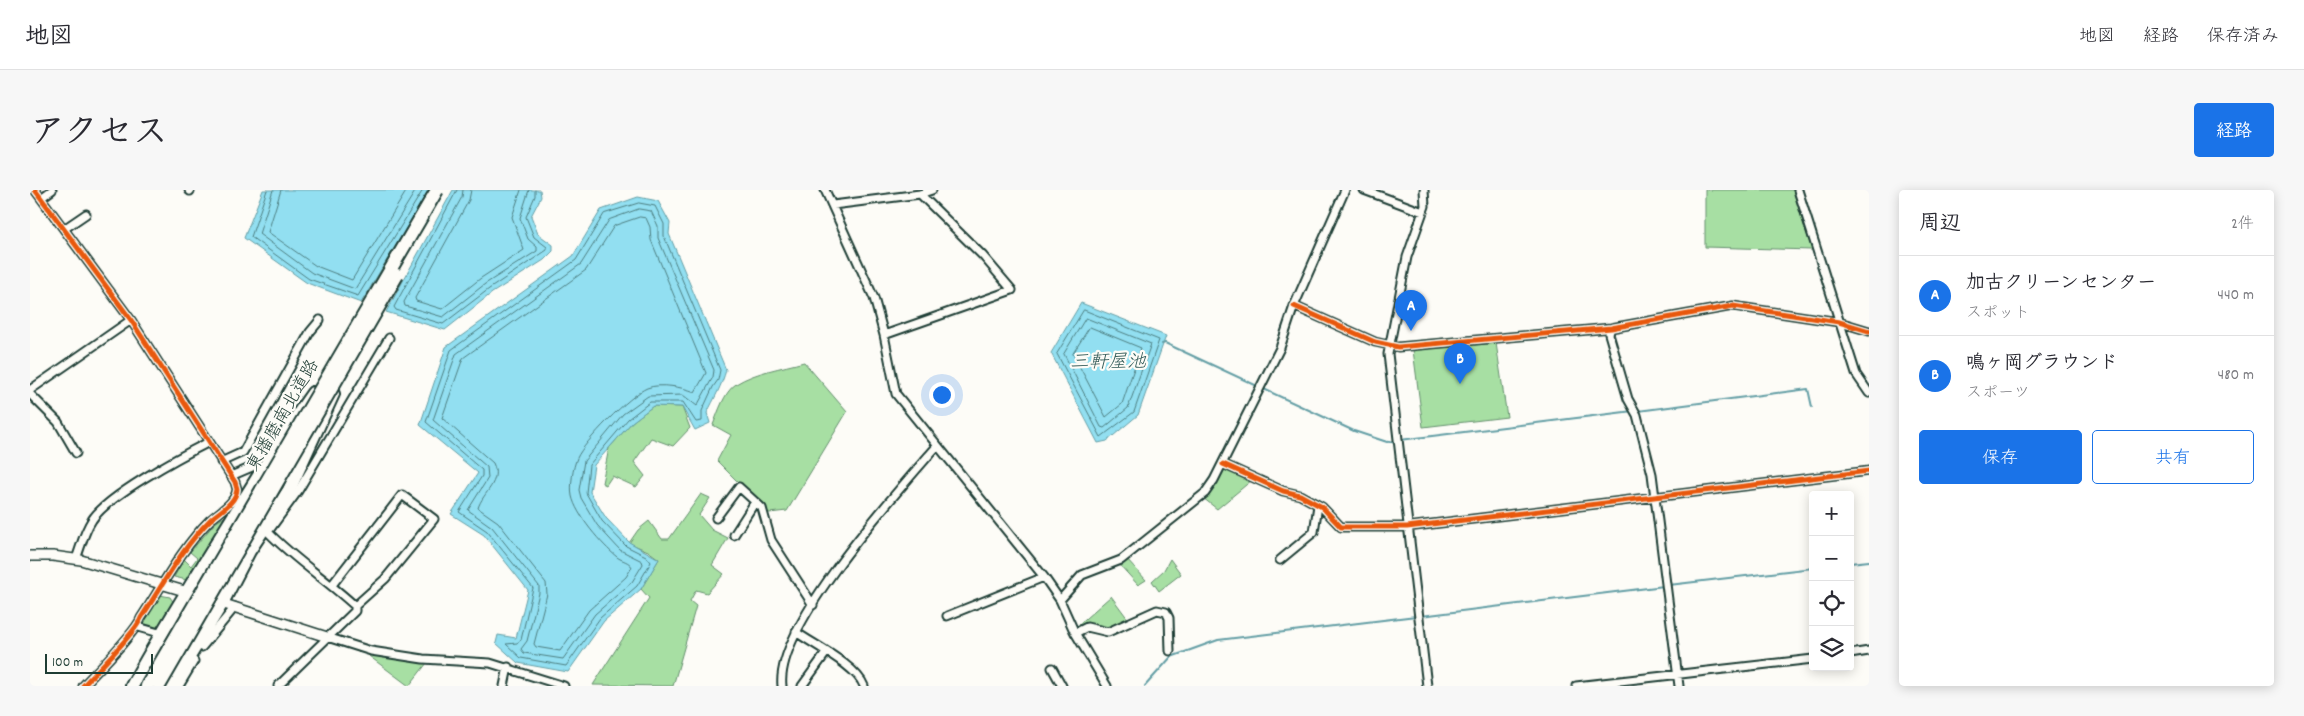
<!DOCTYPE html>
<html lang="ja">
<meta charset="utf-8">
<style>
:root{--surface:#fff;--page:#f7f7f7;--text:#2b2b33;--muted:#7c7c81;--line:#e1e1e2;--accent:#1a73e8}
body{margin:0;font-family:Dekko,"Klee One",sans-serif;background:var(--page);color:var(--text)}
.controls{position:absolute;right:15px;bottom:15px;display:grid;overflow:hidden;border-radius:5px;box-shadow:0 2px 12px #0003}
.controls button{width:45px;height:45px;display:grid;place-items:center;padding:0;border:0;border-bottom:1px solid var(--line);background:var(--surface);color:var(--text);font:25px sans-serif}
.scale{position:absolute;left:15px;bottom:12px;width:108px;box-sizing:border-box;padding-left:5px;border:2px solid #1f3d34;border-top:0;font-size:14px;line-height:18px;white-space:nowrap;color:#1f3d34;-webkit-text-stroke:4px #fdfcf7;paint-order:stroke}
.you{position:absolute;left:911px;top:204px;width:18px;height:18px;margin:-12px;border:4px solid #fff;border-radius:50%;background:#1a73e8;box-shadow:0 0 0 8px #1a73e833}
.badge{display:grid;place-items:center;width:32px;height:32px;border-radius:50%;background:var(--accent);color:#fff;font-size:16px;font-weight:700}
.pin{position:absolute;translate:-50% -41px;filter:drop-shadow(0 1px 2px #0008)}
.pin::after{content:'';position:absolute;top:26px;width:18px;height:15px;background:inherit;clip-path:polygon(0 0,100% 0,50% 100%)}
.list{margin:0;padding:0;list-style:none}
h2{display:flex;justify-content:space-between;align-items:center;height:65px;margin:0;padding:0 20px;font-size:21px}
h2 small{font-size:16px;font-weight:400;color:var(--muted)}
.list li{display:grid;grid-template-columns:32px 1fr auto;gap:15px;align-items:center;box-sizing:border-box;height:80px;padding:0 20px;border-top:1px solid var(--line)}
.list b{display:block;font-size:19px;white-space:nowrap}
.list p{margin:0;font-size:16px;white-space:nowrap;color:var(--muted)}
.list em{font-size:16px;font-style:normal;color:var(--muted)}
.actions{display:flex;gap:10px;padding:15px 20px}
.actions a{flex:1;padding:11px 0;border:1px solid var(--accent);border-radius:5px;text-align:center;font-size:18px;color:var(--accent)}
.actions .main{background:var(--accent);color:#fff}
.icon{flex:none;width:28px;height:28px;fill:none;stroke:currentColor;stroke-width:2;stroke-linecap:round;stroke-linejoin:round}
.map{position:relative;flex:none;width:1839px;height:496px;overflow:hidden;border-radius:5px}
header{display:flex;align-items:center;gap:30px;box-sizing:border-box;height:70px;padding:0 25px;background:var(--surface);border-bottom:1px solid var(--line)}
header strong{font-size:24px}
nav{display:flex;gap:28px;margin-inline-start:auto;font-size:18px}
.intro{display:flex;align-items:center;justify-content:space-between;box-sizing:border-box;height:120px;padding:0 30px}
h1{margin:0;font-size:35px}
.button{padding:12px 22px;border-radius:5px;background:var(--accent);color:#fff;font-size:18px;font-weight:700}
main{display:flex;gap:30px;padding:0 30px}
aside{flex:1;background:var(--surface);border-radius:5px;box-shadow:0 2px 12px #0003}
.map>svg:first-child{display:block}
.green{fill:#a7dfa3;stroke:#638e6c}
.water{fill:#92dff1;stroke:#649ea5}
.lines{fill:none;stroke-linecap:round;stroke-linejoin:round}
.shore{stroke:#4d7e80;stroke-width:1}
.stream{stroke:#649ea5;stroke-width:2}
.minor-casing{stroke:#1f3d34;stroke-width:11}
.tertiary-casing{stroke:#1f3d34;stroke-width:12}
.motorway-casing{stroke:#1f3d34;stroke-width:16}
.minor{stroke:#fdfcf7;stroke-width:7}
.tertiary{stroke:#fdfcf7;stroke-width:9}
.motorway{stroke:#fdfcf7;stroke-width:12}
.motorway-bridge-casing{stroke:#1f3d34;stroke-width:16;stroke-linecap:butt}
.motorway-bridge{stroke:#fdfcf7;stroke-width:12}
.cycleway-casing{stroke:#fdfcf7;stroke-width:8}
.cycleway{stroke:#e8590c;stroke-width:5}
.labels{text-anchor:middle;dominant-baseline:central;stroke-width:4.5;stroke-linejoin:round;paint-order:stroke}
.street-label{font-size:18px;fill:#1f3d34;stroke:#fdfcf7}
.water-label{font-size:19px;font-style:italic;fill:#365d5a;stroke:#fdfcf7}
</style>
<header>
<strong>地図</strong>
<nav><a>地図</a><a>経路</a><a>保存済み</a></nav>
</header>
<div class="intro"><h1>アクセス</h1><a class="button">経路</a></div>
<main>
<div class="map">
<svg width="1839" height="496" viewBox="0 0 1839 496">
<rect width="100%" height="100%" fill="#fdfcf7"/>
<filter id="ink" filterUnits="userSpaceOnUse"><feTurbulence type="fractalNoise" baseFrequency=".02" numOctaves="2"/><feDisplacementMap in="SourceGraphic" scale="10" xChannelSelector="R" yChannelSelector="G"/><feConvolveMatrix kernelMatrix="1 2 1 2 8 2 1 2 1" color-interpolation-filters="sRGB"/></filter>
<g filter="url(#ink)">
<path class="green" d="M1675 0H1763L1782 60 1675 57Z
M1466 153 1477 227 1393 237 1383 160Z
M774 172 817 222 757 321 739 323 687 271 701 245 683 235C688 223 694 202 706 194 725 182 752 178 774 172Z
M623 216 652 217 660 238 643 256 621 248 604 272 615 286 606 297 582 286 576 295 572 293 579 258 602 232Z
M1194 278 1222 290 1187 319 1173 308Z
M671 304 680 308 669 325 682 340 698 348 682 375 694 384 677 403 666 400 660 411 666 416 643 496 563 495 619 408 611 399 629 369 618 361 599 353 608 340 619 331 632 349H639Z
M200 323 157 390 144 387 154 369 161 376 167 368 160 362 185 333Z
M1096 368 1116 390 1108 395 1088 373Z
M1140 369 1151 384 1129 401 1122 391 1134 380Z
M130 405 140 407 144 413 132 438 126 440 111 435Z
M1081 406 1098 429 1081 440 1051 438 1047 436Z
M341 463 397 473 379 496 339 466Z"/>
<path class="water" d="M233 0H399L331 113 277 93 214 48Z
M423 0H510L511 7 501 26 508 44 523 55V61L514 70 462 103 415 140 356 122Z
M608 7 628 11 640 33 639 44 696 180C692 195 684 209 677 223L680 233 665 240 652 217 623 216 602 232 564 275 560 302 576 328 599 352 629 369 611 399 574 431 538 482 488 473 466 453 468 445 486 448 498 400 454 345 421 324 448 283 390 235 416 157 543 66 571 20Z
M1051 113 1136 146 1108 225 1077 251 1068 253 1021 163Z"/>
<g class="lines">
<path class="shore" d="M237 0 221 47 279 89 328 106 393 0
M243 0 229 44 282 83 325 99 386 0
M251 0 238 42 286 76 322 90 377 0
M427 0 364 117 366 120 413 134 459 99 517 60V57L504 47 496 27 505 6V0
M433 0 432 7 374 112 375 116 413 127 455 94 507 61V57L498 49 490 28 499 0
M441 0 439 10 385 108 386 111 412 119 451 88 494 60 482 27 491 0
M609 13 625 16 634 34V46L690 180 688 190 683 197 672 221V231L666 232 653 212H620L598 229 559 275 556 303 572 331 596 356 616 366 621 372 607 396 570 428 536 476 491 468 476 454 487 453 491 450 503 398 457 341 429 322 452 286V280L396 232 421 160 546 70 574 24Z
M609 19 621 21 628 36V48L684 180 683 187 667 216 653 205 618 206 593 224 554 271 549 300 551 308 567 335 590 360 612 371 613 374 602 392 565 424 533 469 494 463 491 459 497 451 509 403V396L462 337 438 320 458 288 457 277 403 230 426 164 551 74 579 30Z
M610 27 616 28 620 37 621 50 676 183 665 202C652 197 630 193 617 198 600 205 554 252 547 268 543 277 540 296 542 306 546 325 572 355 587 367 592 371 599 371 602 377L596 387 559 420 530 461 506 457 504 454 517 404 516 393 468 332 448 318C453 302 472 292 463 273L412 228 433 168 556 80 584 36Z
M1054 120 1129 150 1104 222 1071 247 1027 164Z
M1056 128 1121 154 1098 218 1074 238 1071 237 1034 164Z
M1060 137 1111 158 1092 214 1076 227 1043 164Z"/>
<path class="stream" d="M1132 154 1135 153 1324 241 1357 252 1365 251
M1608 221 1778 199 1782 217
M1370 250 1603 221
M1820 373 1839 371
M1639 395 1783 378
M1391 426 1634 396
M1115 496 1141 467 1188 450 1386 426"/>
<defs>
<path id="minor" d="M5 0 101 130 205 292 207 299C206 313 190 321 180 330 151 359 133 395 111 428 107 441 64 484 53 496
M159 0 160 1
M795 0 844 108 854 145 866 204 1014 387 1030 410 1044 441 1077 496
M1334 0 1393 22
M1394 0 1395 16 1377 67 1358 164 1397 496
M1768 0 1826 184 1839 203
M11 8 22 0
M803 15 890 4 902 0
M34 39 56 24
M1264 116 1345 152 1368 157 1581 138 1703 116 1809 132 1839 141
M1581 138 1579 144 1598 209 1607 225 1622 284 1649 496
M854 145 982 100 953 66 890 4
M0 200 101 130
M0 204 28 232 46 263
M191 272 213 262 280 142 290 130
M1193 274 1253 301 1270 305 1292 317 1311 337H1377L1839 281
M201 286 222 277
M686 328 709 297 732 318 741 350 783 415
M704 345 725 312
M46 369C51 356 54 342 62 330 77 306 151 266 179 252
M1250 370 1284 342 1288 315
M302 395 372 305 404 329 355 389 325 416
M1030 410 1052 385 1091 370 1175 303 1184 290 1250 158 1264 116 1315 0
M917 426 1014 387
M108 437 129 443 134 441
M766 442C784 455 827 476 834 496
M1045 443 1057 437 1078 442 1127 420 1136 422 1139 428 1140 461
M297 447 341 461 393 469 460 473 534 496
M172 457 205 417
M1820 464 1839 461
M1022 478 1032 496
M149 496 164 471
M248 496 325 421V416C297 390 265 370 238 342L268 301 359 148
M474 496 478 477
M752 496C745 436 867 302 907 256
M772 496 796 463
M1546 496 1783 469"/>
<path id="tertiary" d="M0 366H23L51 370 161 403
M188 412 297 447"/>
<path id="motorway" d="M102 496C134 437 170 381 205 324 231 283 255 242 283 203
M141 496 192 413 219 361 259 300 303 204"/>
</defs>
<use href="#minor" class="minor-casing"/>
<use href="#tertiary" class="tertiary-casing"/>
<use href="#motorway" class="motorway-casing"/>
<use href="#minor" class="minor"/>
<use href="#tertiary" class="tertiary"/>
<use href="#motorway" class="motorway"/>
<defs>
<path id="motorway-bridge" d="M117 496 407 0
M129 496 367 85"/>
</defs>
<use href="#motorway-bridge" class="motorway-bridge-casing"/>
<use href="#motorway-bridge" class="motorway-bridge"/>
<defs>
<path id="cycleway" d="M5 0 101 130 205 292 207 299C206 313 190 321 180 330 151 359 133 395 111 428 107 441 64 484 53 496
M1264 116 1345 152 1368 157 1581 138 1703 116 1809 132 1839 141
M1193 274 1253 301 1270 305 1292 317 1311 337H1377L1839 281"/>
</defs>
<use href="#cycleway" class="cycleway-casing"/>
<use href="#cycleway" class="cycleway"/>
</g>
</g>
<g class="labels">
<g class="street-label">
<text transform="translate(254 226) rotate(-60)">東播磨南北道路</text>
</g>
<g class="water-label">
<text x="1078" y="173">三軒屋池</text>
</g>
</g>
</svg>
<div class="controls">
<button>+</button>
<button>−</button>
<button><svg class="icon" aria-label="locate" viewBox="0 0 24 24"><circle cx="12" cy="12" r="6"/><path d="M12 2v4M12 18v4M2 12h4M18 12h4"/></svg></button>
<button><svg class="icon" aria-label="layers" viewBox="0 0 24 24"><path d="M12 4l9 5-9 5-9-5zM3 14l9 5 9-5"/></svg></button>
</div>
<div class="scale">100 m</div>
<div class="you"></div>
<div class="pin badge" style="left:1381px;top:141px">A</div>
<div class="pin badge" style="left:1430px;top:194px">B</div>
</div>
<aside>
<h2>周辺<small>2件</small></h2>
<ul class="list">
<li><span class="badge">A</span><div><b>加古クリーンセンター</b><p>スポット</p></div><em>440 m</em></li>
<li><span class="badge">B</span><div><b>鳴ヶ岡グラウンド</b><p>スポーツ</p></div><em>480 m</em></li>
</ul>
<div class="actions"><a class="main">保存</a><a>共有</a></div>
</aside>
</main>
